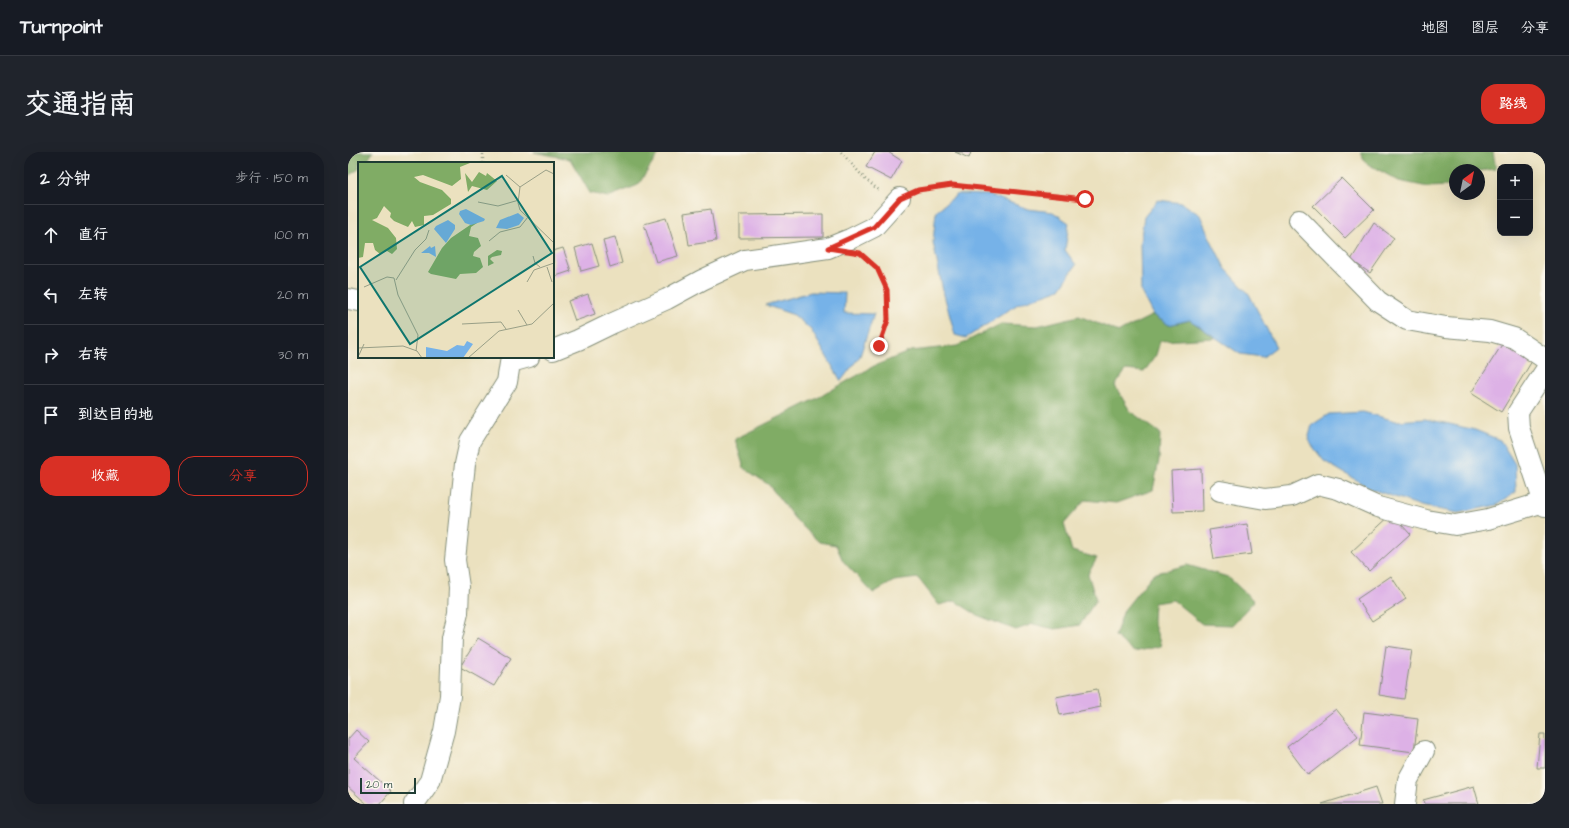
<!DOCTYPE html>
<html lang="zh">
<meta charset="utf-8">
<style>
:root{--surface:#171b24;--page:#20242c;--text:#f1f3f6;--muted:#9ea1a6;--line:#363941;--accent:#d93025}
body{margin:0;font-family:"Architects Daughter","LXGW WenKai TC",sans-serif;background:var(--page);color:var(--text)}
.controls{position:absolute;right:12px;top:12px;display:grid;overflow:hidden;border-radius:8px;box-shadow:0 4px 16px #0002}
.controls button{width:36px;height:36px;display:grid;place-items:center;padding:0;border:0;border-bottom:1px solid var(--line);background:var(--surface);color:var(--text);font:20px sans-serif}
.compass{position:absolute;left:1101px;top:12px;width:36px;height:36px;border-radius:50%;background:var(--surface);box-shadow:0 4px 16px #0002;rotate:33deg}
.scale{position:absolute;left:12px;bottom:10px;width:56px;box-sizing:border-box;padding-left:4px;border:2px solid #1f3d34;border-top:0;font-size:11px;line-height:14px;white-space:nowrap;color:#1f3d34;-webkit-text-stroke:3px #fbf7ec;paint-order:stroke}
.stop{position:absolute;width:12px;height:12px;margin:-9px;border:3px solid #d93025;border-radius:50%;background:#fff}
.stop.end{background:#d93025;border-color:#fff;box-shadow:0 1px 4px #0008}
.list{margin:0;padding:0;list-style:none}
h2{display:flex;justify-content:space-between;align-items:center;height:52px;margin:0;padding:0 16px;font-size:17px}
h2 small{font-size:13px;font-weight:400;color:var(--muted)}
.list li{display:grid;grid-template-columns:26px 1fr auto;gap:12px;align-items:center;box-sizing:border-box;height:60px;padding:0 16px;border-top:1px solid var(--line)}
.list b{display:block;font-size:15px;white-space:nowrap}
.list em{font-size:13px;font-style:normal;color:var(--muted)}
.actions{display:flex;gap:8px;padding:12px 16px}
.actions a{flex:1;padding:9px 0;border:1px solid var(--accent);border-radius:16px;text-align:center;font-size:14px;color:var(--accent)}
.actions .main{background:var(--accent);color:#fff}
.icon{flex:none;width:22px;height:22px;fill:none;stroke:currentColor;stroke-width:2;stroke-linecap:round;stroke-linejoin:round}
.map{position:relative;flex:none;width:1197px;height:652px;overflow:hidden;border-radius:16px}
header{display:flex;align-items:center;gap:24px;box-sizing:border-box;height:56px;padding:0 20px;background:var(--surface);border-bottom:1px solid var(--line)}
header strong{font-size:19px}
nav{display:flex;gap:22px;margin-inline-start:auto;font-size:14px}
.intro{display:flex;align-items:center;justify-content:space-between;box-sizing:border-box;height:96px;padding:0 24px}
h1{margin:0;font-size:28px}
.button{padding:10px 18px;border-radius:16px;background:var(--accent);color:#fff;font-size:14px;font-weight:700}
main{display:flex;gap:24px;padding:0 24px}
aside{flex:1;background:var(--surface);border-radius:16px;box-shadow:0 4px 16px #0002}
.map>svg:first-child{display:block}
.forest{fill:#80ac65;stroke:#50744c}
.water{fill:#76b2e8;stroke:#4a788e}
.building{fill:#ddb1e6}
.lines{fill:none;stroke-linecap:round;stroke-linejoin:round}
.minor-casing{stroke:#858f7a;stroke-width:22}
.path{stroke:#858f7a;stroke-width:2.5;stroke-dasharray:1 3;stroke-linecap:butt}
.minor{stroke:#fff;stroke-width:20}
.route{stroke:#d93025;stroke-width:5}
.inset-road{fill:none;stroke:#999f87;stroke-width:1}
.view{fill:#0f766e;fill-opacity:0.15;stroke:#0f766e;stroke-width:2}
.inset-edge{fill:none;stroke:#1f3d34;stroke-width:2}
</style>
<header>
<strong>Turnpoint</strong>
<nav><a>地图</a><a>图层</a><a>分享</a></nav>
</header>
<div class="intro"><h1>交通指南</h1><a class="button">路线</a></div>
<main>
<aside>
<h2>2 分钟<small>步行 · 150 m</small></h2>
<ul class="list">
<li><svg class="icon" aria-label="ahead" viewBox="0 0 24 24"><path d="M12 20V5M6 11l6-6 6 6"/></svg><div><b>直行</b></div><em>100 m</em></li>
<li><svg class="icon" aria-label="left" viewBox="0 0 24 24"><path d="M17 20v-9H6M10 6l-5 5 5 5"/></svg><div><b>左转</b></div><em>20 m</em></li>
<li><svg class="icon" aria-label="right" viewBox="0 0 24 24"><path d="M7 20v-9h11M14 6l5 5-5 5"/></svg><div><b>右转</b></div><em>30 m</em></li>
<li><svg class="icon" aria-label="arrive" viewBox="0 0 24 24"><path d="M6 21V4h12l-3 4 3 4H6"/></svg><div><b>到达目的地</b></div></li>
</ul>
<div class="actions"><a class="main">收藏</a><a>分享</a></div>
</aside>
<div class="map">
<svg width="1197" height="652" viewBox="0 0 1197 652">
<rect width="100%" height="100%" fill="#fbf7ec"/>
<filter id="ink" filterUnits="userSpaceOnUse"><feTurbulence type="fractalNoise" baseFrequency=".025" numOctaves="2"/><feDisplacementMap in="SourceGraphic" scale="8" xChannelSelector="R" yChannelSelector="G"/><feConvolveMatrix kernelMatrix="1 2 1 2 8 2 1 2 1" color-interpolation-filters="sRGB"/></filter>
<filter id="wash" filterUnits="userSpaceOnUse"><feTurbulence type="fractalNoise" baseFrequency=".012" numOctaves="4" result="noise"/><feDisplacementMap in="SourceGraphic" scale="16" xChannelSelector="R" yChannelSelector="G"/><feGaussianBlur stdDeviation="0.9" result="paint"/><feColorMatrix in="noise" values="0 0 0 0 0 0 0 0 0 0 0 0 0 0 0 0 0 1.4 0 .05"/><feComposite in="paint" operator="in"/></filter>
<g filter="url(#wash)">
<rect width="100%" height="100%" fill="#ebe1bf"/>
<path class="forest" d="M0 0H25L18 11H11V17L0 24Z
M186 0H312L290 33 260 45 242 41 222 7Z
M1012 0H1145L1148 17 1131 19V18H1107V30L1101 34 1080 35 1051 29 1018 11Z
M805 163 821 173 842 168 867 186 812 189 808 203 796 220 778 218 767 234 782 259 812 281 811 308 805 338 768 351 737 348 716 372 724 399 749 406 740 422 748 448 732 473 707 477 685 472 668 478 629 463 607 449 591 453 570 426 546 429 525 441 495 409 488 393 471 390 447 367 421 333 396 316 387 287 466 248 526 214 563 199 609 194 653 172 689 174 731 164 771 180Z
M839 413 880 425 906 449 884 473 854 472 825 448 806 451 805 469 813 494 786 500 767 484 776 458 805 422Z"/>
<path class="water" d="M610 42 641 43 680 57 705 60 721 71 717 98 728 113 712 137 670 152 618 186 607 183 595 139 585 90 588 59Z
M810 48 834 51 852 63 862 86 877 116 901 142 928 195 915 205 892 202 842 168 821 173 805 163 793 140 792 90 796 65Z
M463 140 497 141 496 161 526 162 512 204 493 229 463 178 446 163 417 153Z
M1015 260 1048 269 1077 267 1097 271 1127 278 1152 288 1167 312 1168 340 1149 353 1110 361 1073 354 1023 337 976 309 960 288 964 273 981 262Z"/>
<g id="blocks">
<path class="building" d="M527 0H540L554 9 543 28 518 15Z
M607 0H623L621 6Z
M994 26 1026 58 997 86 965 54Z
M363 57 368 89 341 93 336 61Z
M475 62V85L391 86V63Z
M318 66 330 104 308 110 296 72Z
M1026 71 1046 86 1022 121 1003 108Z
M267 85 274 111 262 115 255 88Z
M244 91 251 114 233 119 227 96Z
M215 96 223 119 205 125V99Z
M240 142 247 162 227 169 220 149Z
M1155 191 1184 209 1153 260 1123 241Z
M853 317 854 359 825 360 823 319Z
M1044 362 1062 382 1021 419 1003 400Z
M899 372 904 402 866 407 861 378Z
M1043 424 1058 447 1024 469 1009 447Z
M130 486 163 506 146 534 112 515Z
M1038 494 1064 498 1056 547 1031 543Z
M749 537 753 555 712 563 708 545Z
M988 557 1010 584 960 623 939 595Z
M1016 560 1070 567 1066 600 1012 593Z
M8 578 21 590 6 606 43 639 32 652H19L0 635V587Z
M1192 582H1197V616H1189Z
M1126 634 1131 652H1076L1075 648Z
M1028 635 1034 652H974Z"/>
</g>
</g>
<g filter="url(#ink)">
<use href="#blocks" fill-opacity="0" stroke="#858f7a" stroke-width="1"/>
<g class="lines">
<defs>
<path id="minor" d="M951 68 1030 149 1059 168 1098 175 1142 179 1166 186 1197 207
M0 147 11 149
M205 198 230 188 265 171 319 147 354 128 397 108 480 96 502 87 526 75 552 46
M163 210 181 205
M1197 219 1170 260 1171 276 1197 354
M872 339 917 347 944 344 970 332 990 337 1030 355 1078 368 1107 373 1140 367 1196 350
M66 652 82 629 96 579 102 544 104 486 110 461 111 435 107 408 117 312 122 289 159 230 163 205
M1057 652 1060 628 1076 599"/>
</defs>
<use href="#minor" class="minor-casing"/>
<path class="path" d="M493 0 517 27 532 39
M135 11V0
M568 39 604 33 737 47
M514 103 529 116 539 138 540 167 531 194"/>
<use href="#minor" class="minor"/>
</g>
</g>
<g class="lines" filter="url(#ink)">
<path class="route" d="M531 194 540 168 539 138 529 116 512 101 480 96 526 75 552 46 570 38 604 33 737 47"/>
</g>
<g transform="translate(10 10)">
<rect width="196" height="196" fill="#ebe1bf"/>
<path d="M0 0H111L112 1 102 5 103 17 94 24 65 13 56 15 62 20 84 28 93 37V42L75 53 66 54V63L57 65 54 59 50 65 36 59 32 55 33 51 26 44 19 56 14 58 30 66 38 76 39 87 34 92 29 89 22 92 17 88 15 81H7L5 95 0 96ZM121 10 128 14 129 11 139 19 129 28 114 24 110 30 107 11 114 20ZM115 61H119L113 65 111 74 120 76 123 84 116 90 115 94 122 96 125 105 118 111 102 112 98 117 73 112 70 110 84 86 93 76ZM139 88 144 89 143 93 134 95 132 97 136 101 130 104V94Z" fill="#80ac65"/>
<path d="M108 47 127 57 126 59 113 63 107 61 101 52 102 49ZM160 51 166 56 161 63 149 67 138 66 142 58ZM90 58 97 63V67L88 81 76 67 78 64ZM72 84 73 86 77 84 78 95 71 91H63ZM109 179 115 182 105 196H68V185L89 189 99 183 106 184Z" fill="#76b2e8"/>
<path class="inset-road" d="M196 12 188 8 162 25 160 41 162 48 196 81M148 13 162 25M120 40 140 44 161 38M131 79 142 70 162 65 170 55M175 94 177 101 182 105M189 105 194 120M38 118 57 88 68 77 71 68M169 120 176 108 196 101M6 125 29 115 36 116 40 133 60 173 58 189M160 148 169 163M104 162 143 160 148 167M0 186 45 184 59 189 64 196M1 193 6 182M110 196 141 169 174 162 196 141"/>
<path class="view" d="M144 14 194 91 52 182 2 105Z"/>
<rect width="196" height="196" class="inset-edge"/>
</g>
</svg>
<div class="controls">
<button>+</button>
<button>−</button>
</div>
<svg class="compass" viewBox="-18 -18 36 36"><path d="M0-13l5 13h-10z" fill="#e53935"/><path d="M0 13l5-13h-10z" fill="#9ea1a6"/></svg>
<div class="scale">20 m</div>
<div class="stop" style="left:737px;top:47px"></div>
<div class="stop end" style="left:531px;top:194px"></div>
</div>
</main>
